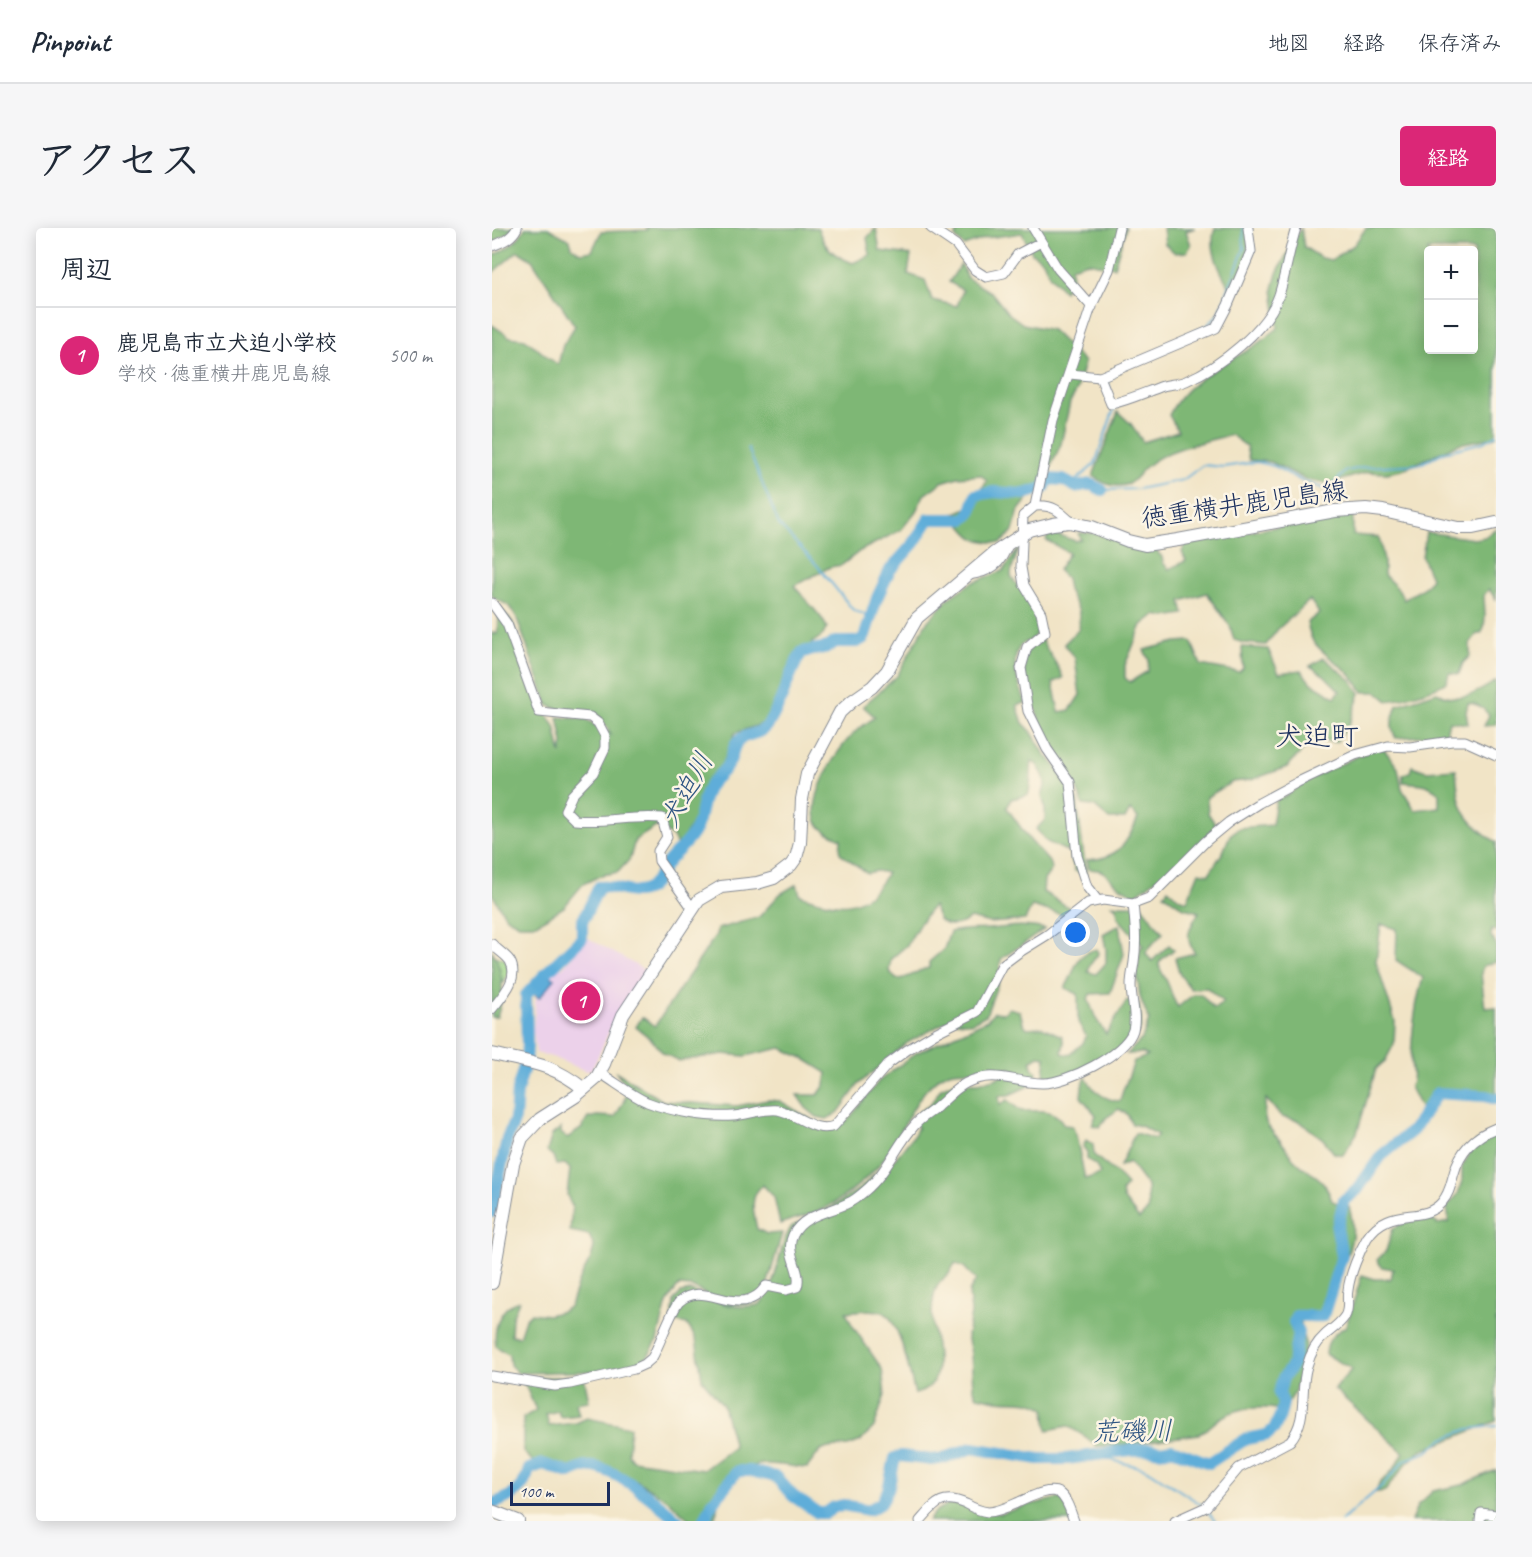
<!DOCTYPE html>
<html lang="ja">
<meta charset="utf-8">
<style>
:root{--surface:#fff;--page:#f6f6f7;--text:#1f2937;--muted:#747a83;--line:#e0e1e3;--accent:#db2777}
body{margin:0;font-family:Caveat,"Klee One",sans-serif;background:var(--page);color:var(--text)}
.controls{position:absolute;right:18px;top:18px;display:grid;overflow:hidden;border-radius:6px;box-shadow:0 3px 15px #0003}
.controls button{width:54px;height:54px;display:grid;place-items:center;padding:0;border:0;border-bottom:2px solid var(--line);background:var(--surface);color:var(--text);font:30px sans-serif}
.scale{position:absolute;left:18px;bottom:15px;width:100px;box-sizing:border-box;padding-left:6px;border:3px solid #1b2f5e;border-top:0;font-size:16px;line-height:21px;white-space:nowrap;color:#1b2f5e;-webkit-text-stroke:4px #fcf5e5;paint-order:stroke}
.you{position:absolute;left:584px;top:705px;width:21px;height:21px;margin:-15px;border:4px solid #fff;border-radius:50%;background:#1a73e8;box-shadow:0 0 0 9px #1a73e833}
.badge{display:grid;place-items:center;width:39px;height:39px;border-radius:50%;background:var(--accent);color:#fff;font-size:20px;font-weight:700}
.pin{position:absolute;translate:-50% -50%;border:3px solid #fff;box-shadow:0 2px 6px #0006}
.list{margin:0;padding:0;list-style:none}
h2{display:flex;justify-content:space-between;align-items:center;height:78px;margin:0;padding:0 24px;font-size:26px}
h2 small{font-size:20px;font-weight:400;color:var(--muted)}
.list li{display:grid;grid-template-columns:39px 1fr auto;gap:18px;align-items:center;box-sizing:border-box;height:96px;padding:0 24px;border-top:2px solid var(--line)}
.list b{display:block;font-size:22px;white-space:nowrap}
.list p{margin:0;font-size:20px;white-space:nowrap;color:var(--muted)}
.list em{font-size:20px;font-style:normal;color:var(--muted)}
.map{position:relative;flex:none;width:1004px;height:1293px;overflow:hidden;border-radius:6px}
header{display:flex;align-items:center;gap:36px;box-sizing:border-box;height:84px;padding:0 30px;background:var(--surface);border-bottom:2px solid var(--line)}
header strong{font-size:28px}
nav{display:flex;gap:33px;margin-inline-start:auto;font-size:21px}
.intro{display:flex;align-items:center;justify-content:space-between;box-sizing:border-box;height:144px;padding:0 36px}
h1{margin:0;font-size:42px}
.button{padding:15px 27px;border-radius:6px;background:var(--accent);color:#fff;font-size:21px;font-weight:700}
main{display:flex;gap:36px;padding:0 36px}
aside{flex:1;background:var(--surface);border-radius:6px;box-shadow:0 3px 15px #0003}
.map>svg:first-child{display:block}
.built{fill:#ecd1ea}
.green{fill:#9dd688;stroke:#5c8273;stroke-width:1.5}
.forest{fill:#7eb774;stroke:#4c7369;stroke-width:1.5;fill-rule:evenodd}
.water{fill:#5fadd9;stroke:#3d6e9c;stroke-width:1.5}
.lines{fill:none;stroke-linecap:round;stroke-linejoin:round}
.stream{stroke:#5fadd9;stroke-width:2}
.river{stroke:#5fadd9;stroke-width:12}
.minor-casing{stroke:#868a92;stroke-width:11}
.major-casing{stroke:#868a92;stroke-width:14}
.minor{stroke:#fff;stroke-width:9}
.major{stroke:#fff;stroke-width:12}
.labels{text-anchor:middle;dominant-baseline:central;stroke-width:5;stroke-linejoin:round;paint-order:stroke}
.street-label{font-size:26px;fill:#1b2f5e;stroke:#fcf5e5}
.water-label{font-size:27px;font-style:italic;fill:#2f5583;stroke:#fcf5e5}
.quarter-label{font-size:28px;fill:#1b2f5e;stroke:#fcf5e5}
</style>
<header>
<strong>Pinpoint</strong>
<nav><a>地図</a><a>経路</a><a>保存済み</a></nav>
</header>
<div class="intro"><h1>アクセス</h1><a class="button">経路</a></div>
<main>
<aside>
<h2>周辺<small></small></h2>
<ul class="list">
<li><span class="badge">1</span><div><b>鹿児島市立犬迫小学校</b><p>学校 · 徳重横井鹿児島線</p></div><em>500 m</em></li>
</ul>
</aside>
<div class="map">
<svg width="1004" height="1293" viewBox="0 0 1004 1293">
<rect width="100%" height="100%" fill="#fcf5e5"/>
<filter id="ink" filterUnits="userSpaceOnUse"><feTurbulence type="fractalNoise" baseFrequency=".0167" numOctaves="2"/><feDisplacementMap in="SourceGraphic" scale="12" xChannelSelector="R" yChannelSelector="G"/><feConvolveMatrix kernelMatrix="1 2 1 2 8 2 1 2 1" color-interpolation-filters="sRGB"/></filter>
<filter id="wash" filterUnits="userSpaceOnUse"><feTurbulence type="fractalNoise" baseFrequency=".008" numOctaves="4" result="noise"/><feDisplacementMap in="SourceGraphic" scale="24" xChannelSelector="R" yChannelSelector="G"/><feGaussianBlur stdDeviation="1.35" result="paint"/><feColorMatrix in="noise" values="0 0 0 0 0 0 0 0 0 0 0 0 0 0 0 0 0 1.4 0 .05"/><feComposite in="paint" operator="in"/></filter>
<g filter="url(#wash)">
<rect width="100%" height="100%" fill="#f1e4c6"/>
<path class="built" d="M96 710 156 744 122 793 103 835 99 842 94 843 60 829 44 825 41 802 44 766 65 736 70 740Z"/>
<path class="green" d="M2 728 14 732 17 743 12 755 8 749Z"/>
<path class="forest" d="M0 0H23L0 16Z
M33 0H56L78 12 80 19 88 25 100 23 109 4 155 2V0H326C332 20 342 28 361 35L378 27 375 10 384 0 388 23 419 27 416 46 433 52 440 72 465 78 471 62 457 54 469 36 475 50 500 65 516 85 531 96 560 102 592 134 585 162 578 174 569 216 555 247 527 282 521 303 509 315C478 313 480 310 461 286L477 279 495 253 489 247 466 249 450 254 432 267 424 283 409 302 368 323 350 337 338 339 302 358 328 388 335 399 331 407 320 415 287 466 277 489 270 496 243 505 232 534 215 553 201 595 186 619 181 609 165 598 143 612 138 631 126 644 110 647 91 656 72 679 44 696H27L14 689 0 666V405L5 406 8 381 20 393 49 479 63 498 69 526 71 515 66 489 93 491 119 507C116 499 114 497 107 492 88 479 73 487 56 477L24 388 16 377 2 370 0 366V97L18 109 33 111 66 137 71 117 83 98 40 32 26 23 0 45V28C14 21 26 14 33 0Z
M468 0H634L622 39 595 34 579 39 580 50 572 63 558 48 551 33 540 25 530 5 494 10 472 18 463 9Z
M671 0H703L694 3 699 17 695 24 683 25 673 16Z
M723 0H759L753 41 739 62C728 44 716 21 723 0Z
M809 0 812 19 829 30 839 32 862 17 874 0H1004V209L966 216 910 242 895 245 876 244 837 256 815 252 779 234 757 232 754 218 739 207C715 213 675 221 656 237 649 242 644 252 636 256 624 261 610 255 601 248L626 184 639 196 651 214 686 203 677 187C693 154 726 140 756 122 766 116 776 108 786 100L781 61 785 45ZM936 22H982V122H936Z
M845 288H861V307L887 309 892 333V347L907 362 912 372 934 358 939 350 930 329 934 304 982 311 993 309 1004 300V372L997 361 992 367 993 388 992 400 989 406H985L978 415V428L971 435 967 446 957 445C956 448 956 452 954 454 949 460 905 472 896 473L885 464H871C857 438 836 433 821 413 818 408 817 401 815 395L827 385 818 372 786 401 774 417 752 415 742 412 738 398 715 365 689 373 692 386 673 389 663 387 650 397 633 437V450L638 454 656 443 657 432 652 422 684 414 699 413 709 437 747 444 751 440 750 419 776 421 787 445 809 442 818 454 843 469 848 463 832 447 818 438 832 430 860 453 868 465 857 497 844 514 831 513 817 516 795 539 759 552 740 554 715 569 716 585 725 599 671 652 664 651 643 667C636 663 627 659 622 654 612 644 612 642 597 641L595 632C626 631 635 616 646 590L638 582 633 591H617L602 578 591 577 583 555 555 514 532 448 533 427 542 416 550 412C556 425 566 436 571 450L561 455 567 484 578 482 588 467 586 453 583 430 572 416 587 401V383L576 362 574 350 566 342 577 325 554 312 556 307H566L584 313 589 311 586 305H601L662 320 670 329 671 335 677 341 694 333 690 324 694 315Z
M527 320C525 328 519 340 519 347 520 356 546 374 547 388 547 395 546 406 541 410 538 414 532 414 529 417 516 433 528 459 534 475L525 477 531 495 539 503 552 525 564 539 585 573 594 647 583 643 577 624 555 614 544 601 553 592V578L550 569 553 558 552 549 546 538 540 533C538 545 540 555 536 567L519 571 515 580 537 611 559 636 560 641 552 652 551 664 578 680 570 687 540 678 533 692 498 695 478 690C471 697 455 701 447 691 445 688 443 681 441 678L428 695 415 717 399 731 397 743 404 751C419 751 424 742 437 740V734L452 721 458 704C471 701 483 702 496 701 520 699 529 696 553 701L509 731 506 755 494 787 479 795 457 792 415 815 367 856 346 885 335 891 325 889 314 880 305 867H326L333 857 335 845 311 830 289 820 253 828 231 826 187 833 171 825 159 811 144 799 150 789 163 798 224 707 225 701 267 689 288 666 305 656 308 667C346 681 373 684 395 645L385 643 375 645 348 625 349 611C340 607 327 602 324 591 318 566 344 523 361 506 367 500 376 494 383 489L371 478 405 448 434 395 457 370 479 355 511 343Z
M1003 453 1004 497 992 498 997 487C991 479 985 475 976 475L974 484 976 496 957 493 954 506 904 510C896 497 901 490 905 477L945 464C964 476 987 465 1003 453Z
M889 517 906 540 910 561 923 582 947 579V565C935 555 927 555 911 554V546L918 544 920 538 934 543 964 541C967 581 970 591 1004 614V703L1000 701 999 708 1004 716V734L991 738 989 745 993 780 1004 779V868L994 870 978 863 968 865 951 863 944 874 930 883 918 859C923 846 919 844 919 831 920 805 923 775 931 750L904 732 905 701 889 696 884 734 903 793 902 816 893 833 884 841 865 905 851 927 842 925 831 911 807 893 790 889 774 871C769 897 776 898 791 916 796 921 798 928 803 932 820 950 831 944 840 973L857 979C866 1007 856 1023 848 1050 843 1066 843 1071 833 1085L816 1083 809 1087V1103L814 1117 802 1166 791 1182C770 1178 749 1178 730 1189 721 1194 719 1200 707 1206L629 1217 604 1218 594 1209 576 1198 555 1202 553 1181C537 1170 522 1174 505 1172 498 1171 492 1169 485 1168L481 1160 479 1125 475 1108 479 1085 477 1064 484 1052 472 1039 463 1035C461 1039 459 1043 456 1047 453 1050 448 1053 446 1057 442 1063 440 1077 440 1084 439 1110 461 1157 423 1166 418 1148 408 1092 391 1084 381 1080 365 1083 354 1084L360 1097 390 1141 393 1167 382 1199 369 1213 356 1218 336 1220 328 1223 315 1240C283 1238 266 1227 240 1252 236 1256 231 1261 228 1266 224 1275 227 1285 221 1293H199L176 1272 144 1252 93 1241 64 1242 45 1237 31 1224V1190L44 1182 30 1150 92 1148 97 1173 84 1175 87 1187 68 1189 66 1183 54 1186 57 1198 84 1195 95 1190 138 1199 136 1226 140 1232 211 1242 242 1219 231 1177 210 1151 204 1111 195 1096 180 1093 182 1072 189 1065 199 1063C225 1073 238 1083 267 1077 288 1056 284 1021 300 998L339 980 370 959 386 943 403 931 422 907 426 899 421 892 428 883 438 877 449 860 462 854 485 855 503 851 515 844 541 856 517 867 507 868 508 877 515 872 529 883C545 883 563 879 572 897L580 898 584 907 593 951 608 946 604 937 595 931V924L591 919 594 912 601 916 602 927C614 938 624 943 635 957L630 963 631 970 647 991 656 982 655 958 637 934 628 938 643 905 663 911 666 907 649 898 640 896 635 886 627 881 614 890 608 899 600 897 604 887 589 869 590 858 594 849C601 863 613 872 628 873 631 859 638 848 642 833L656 828 650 825 635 826 650 811 657 792 648 769 645 745 648 720 651 718 626 690 625 680 620 677H649L671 705 655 722 654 726 660 733 677 717 682 722C659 737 667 736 676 756 680 765 680 771 686 779L702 766H709L722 781 732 774 715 760 699 761 688 747 683 730 703 725C691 709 698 699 707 684L692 680 672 666 676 661 687 670 695 673 707 644 717 646 731 624 738 607 747 600 780 597 784 572 793 569 814 553Z
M627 697 632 726 618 765 598 766 596 771 604 791 614 806 635 772 646 775C648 783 651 793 648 802 644 811 636 816 628 821 606 836 581 853 552 847L554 829 547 828 539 833 540 840 545 844 544 850 527 847 518 840C513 841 509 843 504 844 491 846 466 839 455 845 420 863 412 908 388 936 369 957 341 980 313 988 304 991 297 992 288 996L282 969 271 957C256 968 262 986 265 1001L275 1006 290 1005 273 1065 265 1074 252 1076H234L200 1059 186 1058 175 1075 165 1113 156 1128 149 1135 114 1143 26 1145 18 1137 17 1127 4 1118C1 1100 8 1078 27 1073L20 1089 19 1107 27 1109 33 1091 39 1085 56 1087 71 1083 78 1078 86 1054 99 1030 102 1019 97 1007 78 1003 80 979 75 967 78 941 73 936 64 937 61 928 55 923 60 907 69 900V905L75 910 89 901 96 890 105 888 123 889C135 867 141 865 123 843L171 873 245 878 276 872 288 873 327 896 347 898 355 893 387 853 424 825 479 800 495 792 502 784 512 785 517 780 528 783 531 795 535 800 550 799 570 808 572 815 570 825 577 827 591 815 594 808 586 794V766L573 760C585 742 581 726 605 721L606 726 598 737 596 744 604 746 614 735V721L611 706Z
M0 722C12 744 13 766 5 789H0Z
M1004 905V1193L929 1223 915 1235 893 1263 884 1264 887 1256 901 1242 912 1225 842 1161 860 1141 834 1127C835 1111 840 1107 854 1098L870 1047 883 1051H899L901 1041 890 1039 885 1032 894 1023 901 1000 916 993 936 990 946 996 957 994 955 979 966 966 970 953V939L984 914Z
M1004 1242V1293H919L926 1277 941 1263 970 1257Z
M570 1270 582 1293H436L444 1283 458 1275 509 1286 536 1277Z"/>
<path class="water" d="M57 747 63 751 47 770 41 765Z"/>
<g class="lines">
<path class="stream" d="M693 108 715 98 727 85 752 21 751 0
M617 150 616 155 618 162
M256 220 287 297 324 336 362 383 380 388
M580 256 603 236 623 178
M610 262 646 261 691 252 711 237 731 239 765 234 782 238 812 254 836 262 854 243 875 239 928 236 952 224 992 214 1004 207
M600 1227 651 1240 661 1245 710 1277
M716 1284 723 1293
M849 1293 892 1256 913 1232 935 1224 951 1211 976 1201 1004 1198"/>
<path class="river" d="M0 984 15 911 23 891 25 863 34 832 35 817 34 767 57 742 90 710V694L107 659C124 656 138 670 156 661 165 655 168 644 175 635 184 623 197 615 204 600 210 587 209 570 218 557 224 549 233 543 238 533 241 526 241 517 247 512 255 505 268 507 275 498 291 476 295 447 310 424L336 419 343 414H365L372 410 385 370 398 342 422 315 437 291H472L478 286 484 267 502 264 532 266 552 260 557 251 571 252 584 259 598 256 610 262
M0 1276C18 1270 33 1261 37 1241L51 1236 78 1245C83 1243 90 1239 95 1239 120 1236 168 1277 186 1293
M212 1293 221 1274 245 1243H258L284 1249 301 1268 326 1285H334L342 1279 351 1277 377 1282 389 1275 396 1262 403 1230 409 1228 440 1232 453 1230 480 1220 547 1231H575L638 1222 657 1221 669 1223 680 1221 717 1235 754 1211 775 1207 782 1201 788 1188 791 1175 787 1165 791 1150 801 1136 806 1104 802 1094 804 1088C814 1087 821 1089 831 1088L850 1028 845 1000 852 972 865 962 889 928 921 902 945 865 994 868 1004 871"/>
</g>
</g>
<g filter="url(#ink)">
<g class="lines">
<defs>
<path id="minor" d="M439 0 464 17 483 42 494 49 512 45 526 26 549 14
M541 0 566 41 600 79
M0 18C11 14 20 10 25 0
M578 146 608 149 619 176C637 172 654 164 671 158 679 156 687 156 694 153 727 139 775 102 787 67 794 45 797 22 804 0
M608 149 724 100 736 77 759 23 756 0
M543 278C560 276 568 283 580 295
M476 347C499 344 509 337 517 314
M0 375 15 396 47 484 98 489 106 495 113 508V520L101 545 80 567 73 582 83 592C113 595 141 587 170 590L175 609 166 623 167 633 201 681
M606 673 595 659 585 628 578 554 555 521 536 483 529 440 535 419 553 404 549 385 532 357 529 339 531 288 543 278 561 192 599 79 617 42 627 0
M0 716C5 722 14 727 18 733 28 751 10 768 0 781
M108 845C123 854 139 867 155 874 178 883 215 890 241 888 254 887 274 880 286 882 304 885 323 906 342 898L396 836 415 822 443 805 485 784 510 737 526 725 555 707 596 675 611 672 641 676 657 670 714 613 737 594 767 575 806 554 863 527 896 518 918 519 960 513H973L1004 527
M0 1148 63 1158 78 1156 142 1141 153 1136 160 1130C168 1116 179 1083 187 1074 209 1052 240 1085 264 1068 268 1066 271 1062 274 1058L294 1062 305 1059C311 1043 292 1025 301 1007 312 985 339 985 358 974 364 971 368 967 373 963 394 946 404 918 422 898 429 889 439 885 446 878 455 870 464 860 474 855 502 841 523 855 550 855 574 856 634 826 641 802 645 788 639 772 639 757 639 749 641 742 642 734 645 715 643 695 641 676
M428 1293C443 1276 450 1265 474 1276 481 1280 488 1283 496 1284 506 1284 518 1278 527 1274 537 1270 556 1259 567 1265 575 1270 579 1285 582 1293
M683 1293 714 1279 747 1240 798 1213C817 1190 807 1164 815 1138 818 1127 824 1115 833 1107 840 1101 848 1096 853 1088 858 1080 854 1071 856 1062 858 1046 867 1024 875 1010 897 976 931 997 950 974 958 965 959 955 962 945 968 922 983 908 1004 900
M988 1293 989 1285 1004 1287"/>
<path id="major" d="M0 826C39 835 59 835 92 861
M0 1055 21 936 30 910 48 891 84 868 104 851 112 836 131 787 207 672 229 659 265 655 282 650 299 637 304 630 308 615 310 571 315 546 348 484 360 473 380 459 395 443 425 390 502 325 537 302 561 296 577 294 600 299 636 313 653 317 686 312 843 283 874 281 891 283 966 300H981L1004 295
M0 1283 26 1293"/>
</defs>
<use href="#minor" class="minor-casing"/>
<use href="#major" class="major-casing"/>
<use href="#minor" class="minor"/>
<use href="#major" class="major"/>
</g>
</g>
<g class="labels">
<g class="street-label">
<text transform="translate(752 276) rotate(-8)">徳重横井鹿児島線</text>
</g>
<g class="water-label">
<text transform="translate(194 562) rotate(-61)">犬迫川</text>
<text transform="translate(640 1203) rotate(-1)">荒磯川</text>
</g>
<g class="quarter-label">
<text x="825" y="507">犬迫町</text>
</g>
</g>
</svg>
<div class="controls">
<button>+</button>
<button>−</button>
</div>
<div class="scale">100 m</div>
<div class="you"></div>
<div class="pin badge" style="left:89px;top:773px">1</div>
</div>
</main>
